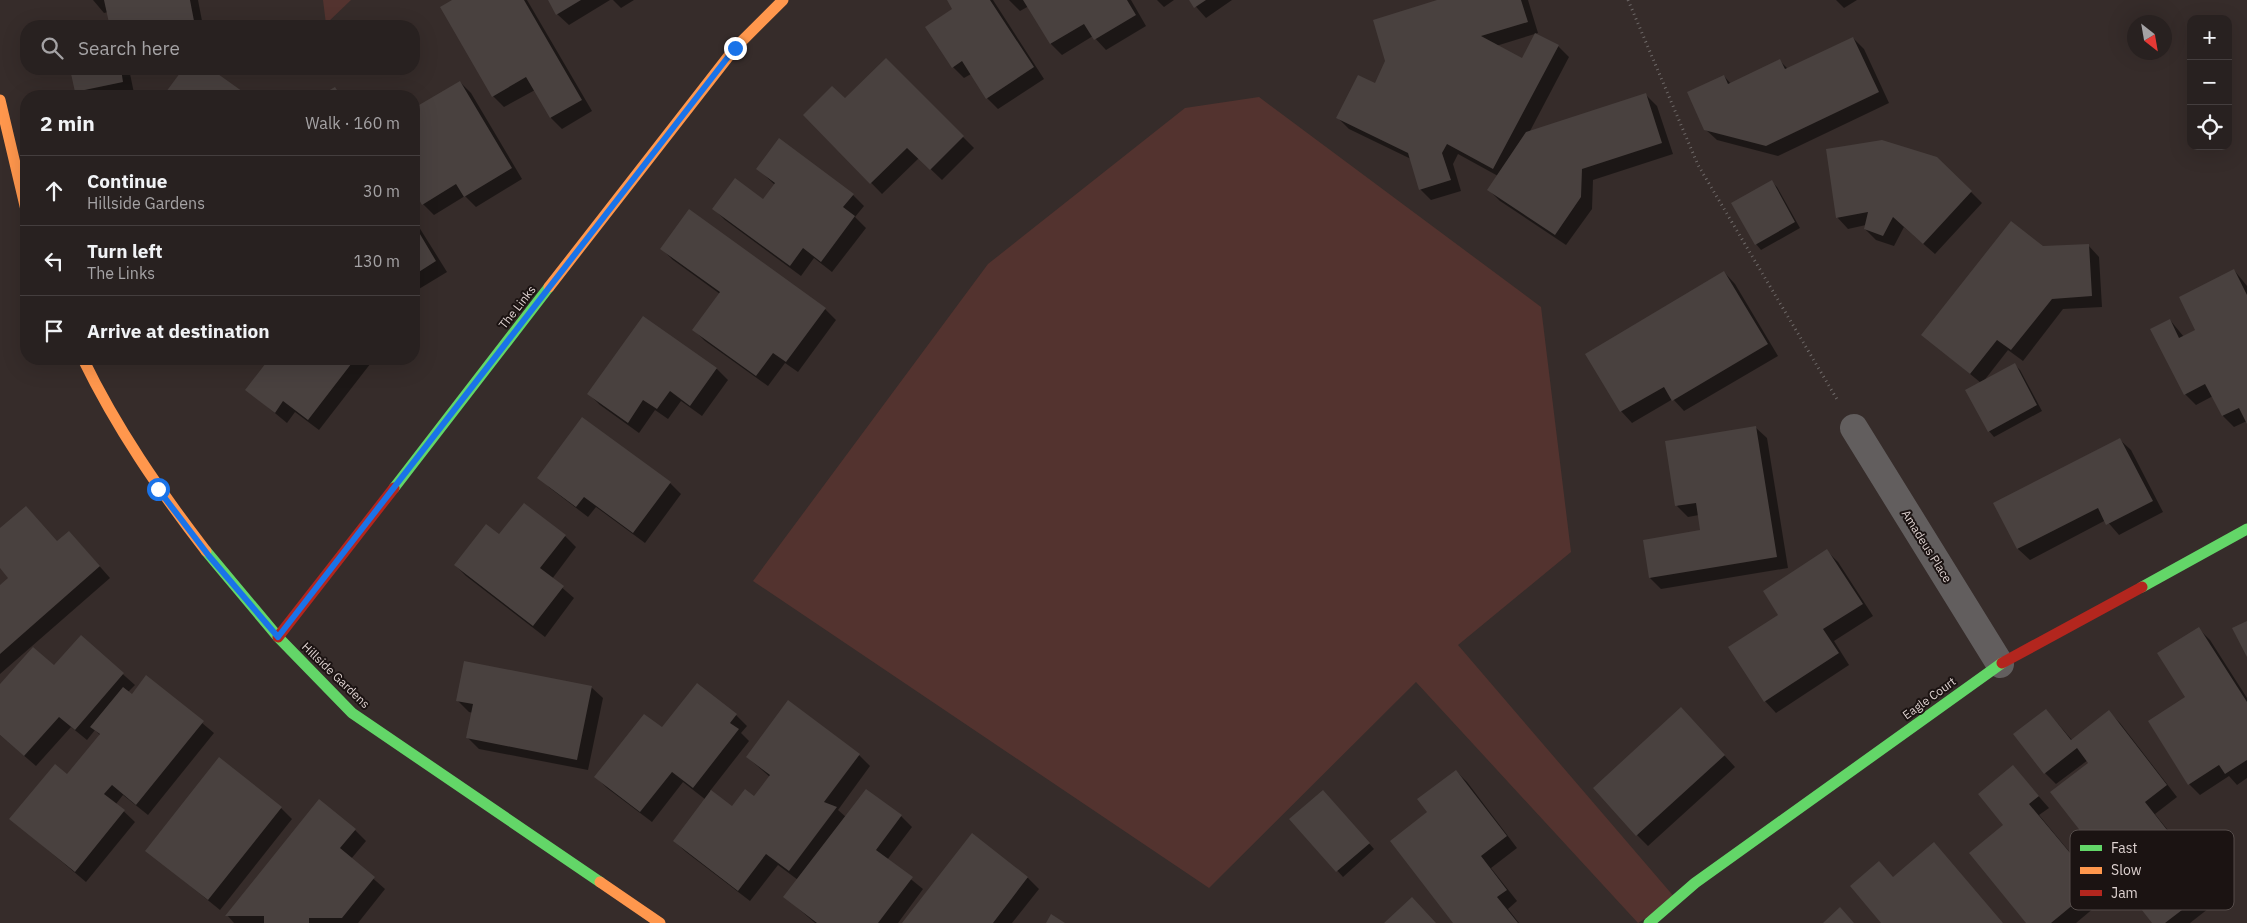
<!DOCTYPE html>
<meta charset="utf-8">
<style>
:root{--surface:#282120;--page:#302929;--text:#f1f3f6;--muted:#a5a3a5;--line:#443e3e}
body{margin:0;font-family:"IBM Plex Sans",sans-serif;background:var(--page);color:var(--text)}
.controls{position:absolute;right:15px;top:15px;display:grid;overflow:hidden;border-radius:10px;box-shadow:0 5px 20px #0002}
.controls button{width:45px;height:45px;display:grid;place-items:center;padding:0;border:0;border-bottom:1px solid var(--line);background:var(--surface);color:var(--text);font:25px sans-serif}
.compass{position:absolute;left:2127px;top:15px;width:45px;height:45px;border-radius:50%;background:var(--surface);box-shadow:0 5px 20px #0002;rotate:149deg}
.stop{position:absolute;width:15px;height:15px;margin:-11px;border:4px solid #1a73e8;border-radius:50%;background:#fff}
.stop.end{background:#1a73e8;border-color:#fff;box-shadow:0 1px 5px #0008}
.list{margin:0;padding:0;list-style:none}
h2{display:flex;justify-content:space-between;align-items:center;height:65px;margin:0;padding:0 20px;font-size:21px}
h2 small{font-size:16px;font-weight:400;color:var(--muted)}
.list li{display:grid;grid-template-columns:32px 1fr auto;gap:15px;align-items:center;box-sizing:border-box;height:70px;padding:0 20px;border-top:1px solid var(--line)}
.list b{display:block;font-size:19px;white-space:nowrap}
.list p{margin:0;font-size:16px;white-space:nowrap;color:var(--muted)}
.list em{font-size:16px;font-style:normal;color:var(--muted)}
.icon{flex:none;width:28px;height:28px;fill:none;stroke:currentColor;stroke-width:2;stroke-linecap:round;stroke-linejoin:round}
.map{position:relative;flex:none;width:2247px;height:923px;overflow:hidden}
.search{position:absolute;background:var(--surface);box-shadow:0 5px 20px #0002;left:20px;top:20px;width:400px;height:55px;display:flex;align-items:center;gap:12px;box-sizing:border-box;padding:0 18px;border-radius:20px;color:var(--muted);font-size:19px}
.panel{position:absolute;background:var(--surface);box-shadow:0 5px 20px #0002;left:20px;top:90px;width:400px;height:275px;border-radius:20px}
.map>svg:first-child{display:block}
.green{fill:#53332f}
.shadow{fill:#0007}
.building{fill:#49413f}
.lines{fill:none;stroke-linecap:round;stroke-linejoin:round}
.path{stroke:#6f6a69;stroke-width:3;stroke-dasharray:1 4;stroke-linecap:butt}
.street{stroke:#625e5e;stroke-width:28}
.fast{stroke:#63d668;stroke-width:11}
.slow{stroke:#ff974d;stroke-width:11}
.jam{stroke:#b3261e;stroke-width:11}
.route{stroke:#1a73e8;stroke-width:6}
.labels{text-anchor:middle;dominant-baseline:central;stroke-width:4;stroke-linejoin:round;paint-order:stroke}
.street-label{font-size:12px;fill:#dfd3d1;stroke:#1b1312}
.key{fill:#1b1312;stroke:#564d4b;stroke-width:1}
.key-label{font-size:14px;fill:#dfd3d1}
</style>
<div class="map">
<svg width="2247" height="923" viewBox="0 0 2247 923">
<rect width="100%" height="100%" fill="#362c2a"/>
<path class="green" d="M323 0H351L326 24Z
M1259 97 1541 307 1571 552 1458 645 1676 899 1638 923 1416 682 1209 888 753 581 988 264 1185 108Z"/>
<path class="shadow" d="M93 0H198L203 26H98L110 24 108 12 104 13Z
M454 0H527L592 111 562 129 551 118 535 90 504 107 493 96Z
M549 0H610L569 25 557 14Z
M613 0H634L621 8Z
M948 0H993L1044 79 998 109 987 98 971 74 964 78 953 67 954 9Z
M1009 0H1131L1146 26 1106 50 1093 36 1062 55 1051 44 1029 6 1020 11Z
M1157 0H1174L1164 7Z
M1190 0H1232L1206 18Z
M1441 0H1528L1538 33 1496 46 1522 59 1558 46 1569 57 1529 133 1646 95 1657 106 1673 154 1593 180 1592 209 1566 245 1500 201 1489 190 1498 176 1458 154 1453 164 1461 191 1431 200 1420 189 1411 159 1349 129 1338 118 1376 85Z
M1836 0H1857L1844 8Z
M1853 38 1864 49 1889 103 1778 156 1717 140 1705 129 1724 76 1731 84 1779 60 1788 69Z
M886 60 974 148 942 180 919 158 882 194 805 115 845 100Z
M72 69H129L134 93 119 96H81L76 92Z
M185 69H209L246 96H164Z
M460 82 471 93 522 179 476 207 465 196 434 215 423 204 414 189V110Z
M1937 158 1982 203 1935 254 1904 227 1894 246 1876 240 1865 229 1866 225 1848 229 1837 217Z
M758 169 853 195 864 206 855 217 866 228 832 272 814 258 801 276 725 220 714 209 763 200 775 185Z
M1772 182 1777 187 1800 228 1761 250 1756 244Z
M414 219 447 272 414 292Z
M2088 245 2099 257 2102 307 2063 309 2023 361 2008 350 1983 382 2015 365 2020 370 2042 411 1994 437 1989 431 1981 383 1923 335 2043 248Z
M662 249 825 309 836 320 798 372 785 363 768 386 705 341 694 330 720 294 673 260Z
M2234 270 2247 286V421L2234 427 2223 416 2213 396 2196 405 2185 394 2170 320 2184 337 2197 330Z
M1724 272 1735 284 1778 356 1684 411 1673 399 1632 423 1621 411 1587 354Z
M643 318 717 369 728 380 702 416 681 401 668 419 655 410 639 433 600 405 589 394Z
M250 359H264L259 365Z
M271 359H374L319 430 295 412 287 423 247 390Z
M1755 427 1767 438 1788 568 1661 589 1650 578 1702 531 1699 515 1688 517 1677 506Z
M2119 439 2131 450 2163 512 2119 535 2106 520 2030 560 2018 549 1995 504Z
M539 477 670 483 681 494 645 543 596 507 588 517 550 488Z
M0 530 57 542 80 544 110 578 0 674V586L10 578 0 566Z
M500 536H565L576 547 552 579 574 598 545 637 466 576 455 565Z
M1827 551 1838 562 1873 616 1834 641 1849 665 1776 713 1765 701 1730 647 1780 615Z
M2199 629 2210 640 2247 698V778L2237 785 2229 776 2200 795 2189 784 2187 698Z
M81 637 135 685 128 692 132 696 147 677 214 733 148 815 123 795 116 804 135 822 86 882 11 819 68 776 101 736 95 730 87 740 71 727 36 766 0 735V686L55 667Z
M591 687 603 698 588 770 479 749 468 738 473 713 469 712 458 701Z
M2046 710 2072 740 2109 712 2120 723 2177 797 2155 814 2222 898 2190 923H2154L2090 763 2088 760 2056 784 2045 773Z
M736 715 747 726 741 733 749 741 710 791 733 808 754 798 770 777 747 757 859 755 870 766 838 810 846 817 901 816 912 827 887 860 923 889 898 923H815L785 897 798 880 778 865 750 901 686 852 674 841 706 800 683 782 652 822 607 788 596 777 662 729Z
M1692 720 1735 767 1648 846 1637 835Z
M2013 767 2049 808 2039 815 2107 897 2076 923H2028L2005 825Z
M1456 771 1467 782 1517 848 1491 868 1517 901 1508 909 1519 923H1455L1429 812Z
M1328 797 1374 849 1343 877 1291 819Z
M281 808 292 819 220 910 147 851Z
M355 830 366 841 351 859 385 889 358 923H234L227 915Z
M972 835 1028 878 1039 889 1012 923H904Z"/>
<path class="building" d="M104 0H190L195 26H96L109 23Z
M452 0H524L582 100 550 118 526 77 492 97 440 7Z
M548 0H581L556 15Z
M947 0H990L1034 67 986 99 962 61 952 68 925 27 952 9Z
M1023 0H1127L1136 15 1094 40 1084 24 1050 44Z
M1189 0H1206L1194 8Z
M1437 0H1521L1528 22 1481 36 1522 58 1535 33 1559 45 1493 169 1447 144 1442 153 1451 180 1419 190 1408 153 1336 118 1358 75 1375 83 1385 61 1373 20Z
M1853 37 1879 92 1766 146 1704 130 1687 92 1724 75 1728 84 1780 59 1785 69Z
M886 58 964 136 930 170 907 148 870 184 803 115 832 86 845 98Z
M70 69H121L123 82 75 92Z
M183 69H211L246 94 244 96H163Z
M460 81 512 168 464 197 456 184 422 205 414 191V108Z
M335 87 341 96H319Z
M1646 93 1662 143 1582 169 1581 197 1555 235 1487 190 1526 132Z
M779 138 854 194 843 207 855 216 821 262 803 248 790 266 712 209 735 178 763 199 775 183 756 169Z
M1882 140 1937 157 1972 191 1923 244 1893 217 1883 236 1864 229 1868 212 1836 218 1826 149Z
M1772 180 1795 222 1755 245 1731 203Z
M689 209 826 308 786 362 773 353 756 376 692 330 720 292 660 249Z
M2011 221 2043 246 2089 244 2092 296 2052 299 2011 350 1997 340 1970 374 1921 335Z
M414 224 436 261 414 275Z
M2234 269 2247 295V424L2239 408 2222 416 2205 384 2184 395 2150 329 2170 319 2179 338 2195 330 2179 297Z
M1724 271 1768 344 1672 401 1664 387 1620 412 1585 354Z
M643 316 717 368 690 406 670 391 657 409 643 400 628 423 587 394Z
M269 359H355L308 420 283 401 275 413 245 390Z
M2015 363 2037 405 1988 432 1965 390Z
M582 417 671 482 633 533 584 497 576 507 537 478Z
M1756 426 1777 557 1649 578 1643 540 1700 530 1696 503 1675 506 1665 441Z
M2120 438 2153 501 2106 525 2098 508 2017 549 1993 503Z
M524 503 566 535 540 568 564 586 533 626 454 565 486 524 499 534Z
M26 506 57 541 69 531 100 566 0 654V585L8 578 0 568V528Z
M1827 549 1863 604 1823 629 1839 653 1764 702 1728 647 1778 615 1763 591Z
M2247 621V657L2232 628Z
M2199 627 2247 702V760L2225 774 2219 765 2188 785 2148 721 2185 697 2157 653Z
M81 635 124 673 75 730 59 717 24 756 0 735V684L33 647 54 665Z
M464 661 592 686 577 760 466 738 473 704 456 701Z
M146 675 204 721 136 805 112 785 104 794 125 810 75 872 9 819 55 764 67 774 100 734 90 727 123 687 132 694Z
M697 683 737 714 730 723 739 729 693 788 672 772 640 812 594 777 644 714 662 727Z
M788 700 860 754 824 802 837 807 789 871 766 854 738 891 673 841 711 790 732 806 745 789 754 796 770 775 746 757Z
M1681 707 1725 755 1636 836 1593 788Z
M2046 709 2071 740 2109 710 2167 785 2145 802 2212 887 2165 923H2152L2050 792 2088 763 2077 748 2044 774 2013 734Z
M219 757 282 807 208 900 145 851Z
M2013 765 2039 796 2029 804 2097 885 2051 923H2026L1969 853 2003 825 1978 794Z
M1456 770 1507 836 1481 856 1507 890 1497 897 1518 923H1453L1390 841 1427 812 1417 799Z
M866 789 902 815 876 850 913 877 878 923H817L783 897Z
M1323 790 1370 843 1336 872 1289 819Z
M319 799 356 829 340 848 375 877 342 918H309V923H264V916H225Z
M972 833 1028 877 993 923H902Z
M1934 842 2003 923H1881L1850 886 1879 861 1893 877Z
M1412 897 1436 923H1384Z
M1840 907 1854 923H1823Z
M1051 914 1065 923H1046Z"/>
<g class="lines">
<path class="path" d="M1628 0 1698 165 1838 401"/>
<path class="street" d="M1854 428 2000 664"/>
<path class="fast" d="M394 488 549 287
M206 551 278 637 352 713 600 882
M2142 587 2247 529
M1649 923 1695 883 2002 663"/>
<path class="slow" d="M0 100 26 210
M549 287 735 48 783 0
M83 359C117 429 159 490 206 551
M600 882 660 923"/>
<path class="jam" d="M278 637 394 488
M2002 663 2142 587"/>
</g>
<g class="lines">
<path class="route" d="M158 489 209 556 278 637 735 48"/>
</g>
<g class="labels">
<g class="street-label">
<text transform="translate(517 307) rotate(-52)">The Links</text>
<text transform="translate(1927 546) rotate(58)">Amadeus Place</text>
<text transform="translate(336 675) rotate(44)">Hillside Gardens</text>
<text transform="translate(1929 698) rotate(-36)">Eagle Court</text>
</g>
</g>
<rect x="2070" y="830" width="164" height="80" rx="8" class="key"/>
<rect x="2080" y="845" width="22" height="6" fill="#63d668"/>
<rect x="2080" y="867" width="22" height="7" fill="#ff974d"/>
<rect x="2080" y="890" width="22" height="6" fill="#b3261e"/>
<g class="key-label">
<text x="2111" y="853">Fast</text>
<text x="2111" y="875">Slow</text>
<text x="2111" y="898">Jam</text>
</g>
</svg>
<div class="controls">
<button>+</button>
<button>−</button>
<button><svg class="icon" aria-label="locate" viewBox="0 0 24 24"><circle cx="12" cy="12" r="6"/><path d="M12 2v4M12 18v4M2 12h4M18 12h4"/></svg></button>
</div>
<svg class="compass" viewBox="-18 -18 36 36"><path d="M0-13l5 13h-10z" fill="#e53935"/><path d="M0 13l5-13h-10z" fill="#a5a3a5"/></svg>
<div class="stop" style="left:158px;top:489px"></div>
<div class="stop end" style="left:735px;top:48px"></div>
<div class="search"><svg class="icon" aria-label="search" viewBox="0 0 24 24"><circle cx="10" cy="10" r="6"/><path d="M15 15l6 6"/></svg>Search here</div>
<section class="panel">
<h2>2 min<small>Walk · 160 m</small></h2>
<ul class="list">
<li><svg class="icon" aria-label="ahead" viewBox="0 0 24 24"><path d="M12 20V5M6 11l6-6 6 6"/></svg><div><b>Continue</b><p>Hillside Gardens</p></div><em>30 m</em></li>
<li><svg class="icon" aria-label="left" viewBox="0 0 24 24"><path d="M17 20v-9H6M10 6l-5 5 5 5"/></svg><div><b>Turn left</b><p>The Links</p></div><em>130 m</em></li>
<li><svg class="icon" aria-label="arrive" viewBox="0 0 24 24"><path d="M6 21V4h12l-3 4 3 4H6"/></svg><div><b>Arrive at destination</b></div></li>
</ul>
</section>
</div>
